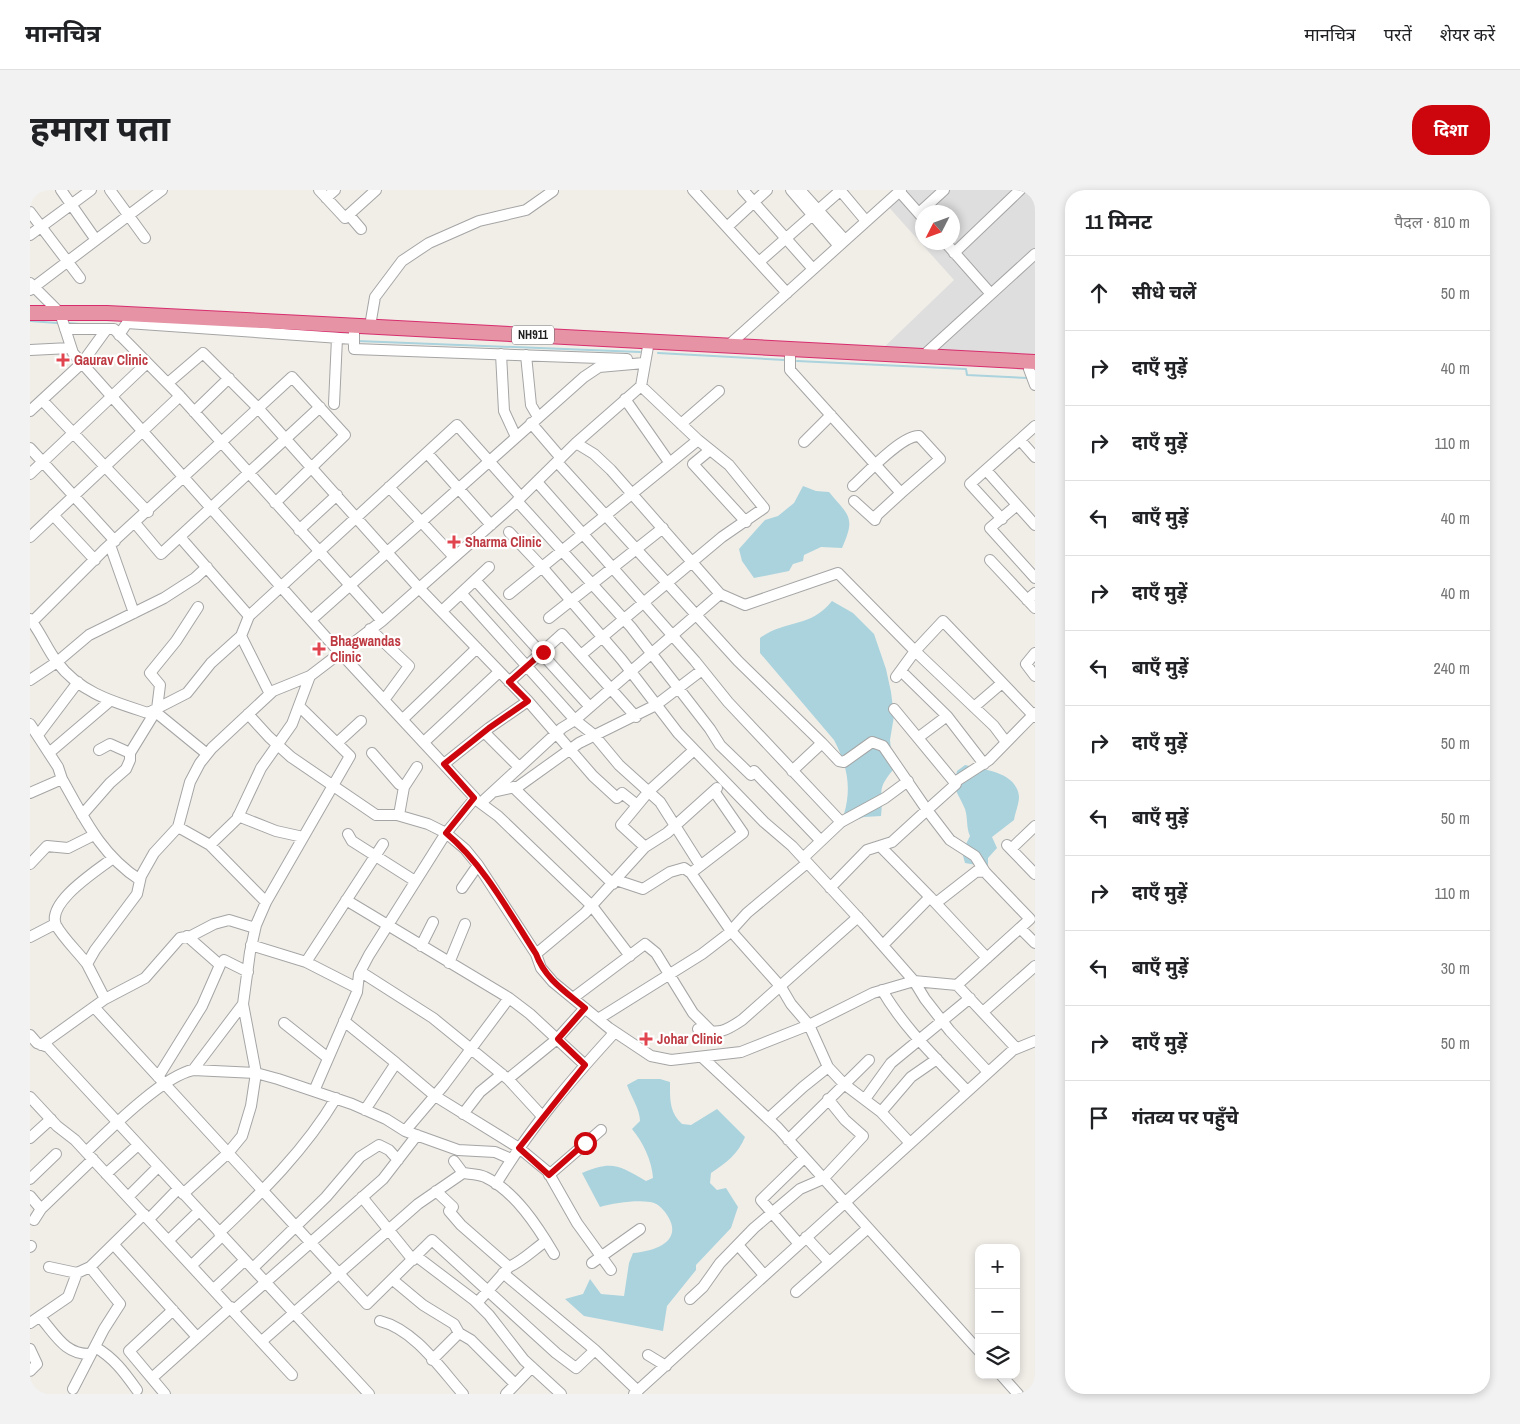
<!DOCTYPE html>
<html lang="hi">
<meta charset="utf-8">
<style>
:root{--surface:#fff;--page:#f2f2f2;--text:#202124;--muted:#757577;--line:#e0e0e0;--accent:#cd060d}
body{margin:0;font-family:"Archivo Narrow","Noto Sans Devanagari",sans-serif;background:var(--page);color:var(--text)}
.controls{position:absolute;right:15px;bottom:15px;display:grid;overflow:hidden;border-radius:10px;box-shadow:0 2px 8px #0003}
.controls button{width:45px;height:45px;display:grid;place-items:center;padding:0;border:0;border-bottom:1px solid var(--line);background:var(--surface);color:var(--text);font:25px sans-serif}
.compass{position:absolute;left:885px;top:15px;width:45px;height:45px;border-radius:50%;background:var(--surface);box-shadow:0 2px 8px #0003;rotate:228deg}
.stop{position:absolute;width:15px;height:15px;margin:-11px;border:4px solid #cd060d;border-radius:50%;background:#fff}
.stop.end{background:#cd060d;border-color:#fff;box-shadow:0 1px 5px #0008}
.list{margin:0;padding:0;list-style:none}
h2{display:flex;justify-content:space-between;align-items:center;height:65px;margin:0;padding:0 20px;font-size:21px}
h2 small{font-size:16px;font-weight:400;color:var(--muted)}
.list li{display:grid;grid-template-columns:32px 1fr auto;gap:15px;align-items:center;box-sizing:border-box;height:75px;padding:0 20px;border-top:1px solid var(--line)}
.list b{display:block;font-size:19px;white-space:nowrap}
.list em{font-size:16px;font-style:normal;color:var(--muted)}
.icon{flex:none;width:28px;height:28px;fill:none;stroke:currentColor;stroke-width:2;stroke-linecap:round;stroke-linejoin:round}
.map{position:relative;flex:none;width:1005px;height:1204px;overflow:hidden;border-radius:20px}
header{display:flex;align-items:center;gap:30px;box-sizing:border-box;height:70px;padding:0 25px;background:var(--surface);border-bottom:1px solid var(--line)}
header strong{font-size:24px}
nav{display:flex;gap:28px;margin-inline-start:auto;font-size:18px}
.intro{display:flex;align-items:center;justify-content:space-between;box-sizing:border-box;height:120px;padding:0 30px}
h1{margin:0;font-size:35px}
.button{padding:12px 22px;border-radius:20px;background:var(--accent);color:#fff;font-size:18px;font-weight:700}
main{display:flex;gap:30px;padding:0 30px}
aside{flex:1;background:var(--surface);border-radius:20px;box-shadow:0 2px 8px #0003}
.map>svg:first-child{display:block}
.residential{fill:#dfdede;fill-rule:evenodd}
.water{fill:#aad3dd}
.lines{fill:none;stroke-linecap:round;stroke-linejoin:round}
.stream{stroke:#aad3dd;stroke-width:2}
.minor-casing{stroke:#a5a5a5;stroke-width:12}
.highway-casing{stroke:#d72d6d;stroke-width:16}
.minor{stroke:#fff;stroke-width:10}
.highway{stroke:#e593a5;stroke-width:14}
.route{stroke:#cd060d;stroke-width:6}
.health-dot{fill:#e0444e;stroke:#fff;stroke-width:2}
.labels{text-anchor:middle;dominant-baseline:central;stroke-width:4.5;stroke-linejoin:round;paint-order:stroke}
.shield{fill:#fff;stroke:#646464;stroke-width:1}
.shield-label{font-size:12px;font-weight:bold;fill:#212121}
.health-label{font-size:14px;font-weight:bold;fill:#be3a42;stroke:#fff;text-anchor:start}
</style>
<header>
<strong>मानचित्र</strong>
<nav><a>मानचित्र</a><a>परतें</a><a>शेयर करें</a></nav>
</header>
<div class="intro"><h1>हमारा पता</h1><a class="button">दिशा</a></div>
<main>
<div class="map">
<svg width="1005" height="1204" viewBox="0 0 1005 1204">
<rect width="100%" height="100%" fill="#f1eee8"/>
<path class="residential" d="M871 0H1005V172L848 163 924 90 856 14ZM892 22H922V52H892Z"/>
<path class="water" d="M773 296 786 301 799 302C819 326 826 327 812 358L791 357 774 365 773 371 763 374 759 381 724 388 712 371 709 359 735 330 748 326 764 313Z
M802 411 823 423 844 444 856 479 861 502 864 526 860 550 863 580C845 601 854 602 851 626L834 627 821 632 814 624C822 597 817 575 804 550L730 463V448C756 429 779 439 802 411Z
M935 575C955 580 987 582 989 607 989 614 985 623 984 630L962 647 967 658 958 668V677L935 673 932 662 940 646C936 637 938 628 935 619 928 602 922 601 927 581Z
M608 889H630L640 892C640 909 639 922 652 934L661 935 687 919 715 947C708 964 696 973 681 983L680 993 687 1000 696 998 708 1017 701 1038 666 1075V1080L637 1116 633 1141 554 1126 535 1109 553 1104 560 1089 571 1104 594 1106 599 1073 603 1063C627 1061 656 1050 635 1022 631 1017 627 1013 620 1012 605 1010 584 1013 570 1017L552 983C583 970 589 976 616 991L623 988C622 971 613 952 602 939L610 931C610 919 601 907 597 895Z"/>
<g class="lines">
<path class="stream" d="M0 131 27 133
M37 133 50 134
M327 151 610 162
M628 163 755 170
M767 171 936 179 937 185 998 188"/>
<defs>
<path id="minor" d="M31 0 66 50
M80 0 115 48
M289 0 315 28 346 0
M663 0 757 103
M713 0 783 79
M761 0 809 56
M770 0 815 50
M810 0 836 31
M869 1 892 27
M296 8 305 0
M0 22 50 88
M889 23 914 0
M319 25 331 39
M697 37 737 0
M0 45 61 0
M915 52 961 104
M924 63 990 0
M729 72 811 0
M0 93 30 123 43 163 302 454 445 608 416 643 339 765 329 784 327 802 284 901
M0 100 132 0
M324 135V159L597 169
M340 136 345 107 372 71 399 53 449 31 496 20 523 1
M35 139H84L150 206 352 431
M89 145 97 133 324 149
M699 155 871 0
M760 159V180L871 303 847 325 845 330 824 311
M0 160 40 158
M471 164 474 221 486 247
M496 165 501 215 508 227
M893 166 1005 64
M999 171V179L1005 195
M138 193 173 163 228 218 389 398 498 511 459 538 414 574
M595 209 639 272
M12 210 118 322
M304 214 307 148
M0 221 52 173 76 140
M164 222 199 188
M501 233 531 268
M651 234 689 201
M990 250 1005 267
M774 252 801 225
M0 258 85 351
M680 260 663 274 716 332
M397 263 461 335
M527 272 708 471 792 553 762 581
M956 280 1005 335
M0 284 117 173
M507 292 665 471 698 512 811 632 773 668
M823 296C836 284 872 245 889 246L910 269 871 303
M359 297 424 367
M487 311 601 437 680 539 690 555 721 585
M987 315 960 338 1005 388
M23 325 65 370
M972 329 940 294 1005 236
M105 333 131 364 290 217
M269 340 307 305
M479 342 512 377 592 470 648 543 734 632 762 656 834 734 884 791 895 809 920 841 958 882
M0 347 150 206
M150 347 219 426
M80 355 104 423
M960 370 1005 418
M445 390 560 517
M431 403 545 530 690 404 581 280 564 264 546 253
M479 404 668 250
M690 404 715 415 808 383 885 461 964 536 976 552
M997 410 1005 403
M412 421 459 377
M519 428 633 338
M0 429C11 443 17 459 27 472 50 503 84 512 118 523L157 503 181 473 211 446 219 426 427 235 491 307
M281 430 554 187 569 177 614 173
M2 432 74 360 262 187 315 245 245 313
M340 439 379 476 354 510
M211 446 240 504
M1005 463 996 474 1005 486
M551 465 692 347 734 318 699 275 668 250 611 196
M871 481 917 526 954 574
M866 487 885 461 913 431 1005 527
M0 490 27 472 59 445 134 408 165 388 177 377
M479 492 532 444 606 527
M498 511 563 586 587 608 592 603 607 615
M944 517 972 493
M127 519 128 524 177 564
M218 524 239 547 261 567 346 625H367L398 634 416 643 435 659 448 675 506 764 511 778 523 792 579 838 621 866 641 870 711 862 779 835 843 803 884 791 927 795 986 858
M373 529 447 458
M0 534 28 577 32 589 0 603
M454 542 489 577
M8 545 48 492
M889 547 917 526
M394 552 469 482
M307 553 331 531
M792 553 809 571 814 572 842 552 853 556 897 620 926 594 864 519
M69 560 80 554 100 563 127 519 130 495 120 483 146 451 168 417
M19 563 80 511
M342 563 369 594 374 597 369 625
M724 581 791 651
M32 589C54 628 71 665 110 690
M925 592 959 570 1005 523
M374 597 387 577
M483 597 583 694
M684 601 713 643 661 683 701 741 751 797 761 814 779 835 798 877
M463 602 489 596 549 553 626 515 672 480
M445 609 468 626 562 716 600 766
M452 612 532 538 545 530 564 545 589 575 630 612 670 675
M52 625 80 593 96 579 100 570V563
M208 626 246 641 273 647
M811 632 855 608 878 591
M148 637 180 655 236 712
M318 644 322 651 385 691
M180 655 207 629 231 578 262 534 280 486
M977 655 1005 684
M850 656 900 707 853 755
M615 657 591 635 619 601 664 560
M981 659 1005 636
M0 674 17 656 38 658 64 645
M586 690 613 699 640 682 654 678 661 683
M432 698 448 675
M800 698 837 660 862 652 897 620 920 650 945 666 955 682 1000 729 927 795
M900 707 957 768
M316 710 479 808 500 824 555 875
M906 713 947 681 955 682
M990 738 1005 753
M0 747 25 734
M221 755 276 772 327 798
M391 756 403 732
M506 764 555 723 615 657 637 643 687 598
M194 770 218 782
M276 772 353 654
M419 773 435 734
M57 774C48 762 33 748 26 735 16 712 68 680 83 668
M331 782 403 828 478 889 512 926
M852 800C874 838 907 869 937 901
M543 808 615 754 626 763 663 823 682 842
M75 809 57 774 65 760 107 704 111 686 124 663 148 637 160 592 170 573 182 558 243 501 280 486 352 431 481 317 546 253 611 196 619 151
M64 817 337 1114 402 1050 526 1163 546 1178 565 1160 608 1201
M953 822 1005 776
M568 829 672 764 698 744 717 723 777 673
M314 831 366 873 335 920
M254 833 298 868
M668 839C690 844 694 842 712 830L828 727
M0 845 7 853 18 857 339 1204
M11 855 75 809 115 788 150 748 161 746 184 734 199 730 225 738
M673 868 748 938 949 1161
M366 873 405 906 489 958 518 982 547 1033 581 1080
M163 880 226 883 248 889 322 914 356 929 375 941 428 960 465 962 481 969
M128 887 172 816 190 775 157 746
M478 889 527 849 555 818
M0 907 27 936 45 950 262 1185
M835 909 861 873 940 808
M433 924 450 902 472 884
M738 929 773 897 798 877 814 894 851 922
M375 941 414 895 479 808
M0 948 21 929
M758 950 839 870
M880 953 851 922 881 887 907 869
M56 962C80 939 133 886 163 880L213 814 220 762 226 735 236 712 320 566 269 516
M424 971 433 983
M76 984 108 955
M519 985 571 940
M0 989 26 964
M466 994C500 938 541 890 585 842
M406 1001 423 1017
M153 1004 198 963 212 946 221 916 226 883 213 814
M0 1006 11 1019
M98 1007 128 977
M332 1007 383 1070
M419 1021 431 1035 479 1077 447 1113
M119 1029 148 999
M4 1030 11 1019 63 969
M189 1043C232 1002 275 960 306 908
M776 1047 799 1072
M139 1050 169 1021
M769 1054 731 1010 774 968
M84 1055 167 1147
M708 1055 734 1085
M0 1057 1 1056
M386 1066 444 1110 459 1125 494 1170 531 1204
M562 1073 610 1039
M162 1075 192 1046
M19 1077 47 1083 60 1077 114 1024
M479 1077C494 1070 503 1060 516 1051
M223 1078 296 1007 330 967 349 955 359 960 368 970
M473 1083 565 1160
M363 1090 393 1115 424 1134 429 1143
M184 1099 215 1070
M766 1102 838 1038
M660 1109 673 1097 690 1073 724 1038 770 999 793 989 833 946 815 930 798 909
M204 1120 353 989 387 945
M10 1127C26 1145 35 1165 61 1164
M350 1131C385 1140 410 1178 433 1204
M0 1133 38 1107 47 1083
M232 1151 388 1014 433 983C440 984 449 984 455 987 485 1001 508 1037 524 1064
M65 1157C84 1168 94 1182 107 1200
M0 1159 7 1174 0 1181
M618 1165 636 1176
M402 1170 429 1143 441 1150 485 1194
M971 1185 988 1204
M122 1188 201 1117
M43 1199 74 1139 90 1114 60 1077
M135 1204 99 1161 143 1120
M476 1204 502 1177
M604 1204 983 860 1005 851"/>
<path id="highway" d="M0 123H77L292 134 1005 172"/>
</defs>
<use href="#minor" class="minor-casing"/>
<use href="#highway" class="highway-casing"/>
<use href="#minor" class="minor"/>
<use href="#highway" class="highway"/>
</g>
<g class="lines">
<path class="route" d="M513 462 479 492 498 511 459 538 414 574 444 608 416 643C454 675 479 722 506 764 515 789 536 802 555 818L528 849 555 875 489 958 519 985 555 953"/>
</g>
<g class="health-dot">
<path d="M30.5 162.5h5v5h5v5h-5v5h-5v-5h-5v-5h5z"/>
<path d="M421.5 344.5h5v5h5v5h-5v5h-5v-5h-5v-5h5z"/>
<path d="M286.5 451.5h5v5h5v5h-5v5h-5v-5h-5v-5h5z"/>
<path d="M613.5 841.5h5v5h5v5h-5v5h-5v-5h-5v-5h5z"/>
</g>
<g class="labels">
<rect class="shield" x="482" y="135.5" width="42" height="19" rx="4"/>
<g class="shield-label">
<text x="503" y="145">NH911</text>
</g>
<g class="health-label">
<text x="44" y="170">Gaurav Clinic</text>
<text x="435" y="352">Sharma Clinic</text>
<text x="300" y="451">Bhagwandas<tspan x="300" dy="16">Clinic</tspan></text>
<text x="627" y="849">Johar Clinic</text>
</g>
</g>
</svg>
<div class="controls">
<button>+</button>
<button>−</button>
<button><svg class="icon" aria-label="layers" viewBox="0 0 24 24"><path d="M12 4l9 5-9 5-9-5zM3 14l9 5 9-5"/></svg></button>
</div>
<svg class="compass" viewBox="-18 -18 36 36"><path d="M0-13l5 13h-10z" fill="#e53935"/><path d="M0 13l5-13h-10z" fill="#757577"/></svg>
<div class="stop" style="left:555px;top:953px"></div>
<div class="stop end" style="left:513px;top:462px"></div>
</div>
<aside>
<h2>11 मिनट<small>पैदल · 810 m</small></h2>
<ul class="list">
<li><svg class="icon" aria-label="ahead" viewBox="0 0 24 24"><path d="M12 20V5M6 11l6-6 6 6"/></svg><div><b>सीधे चलें</b></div><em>50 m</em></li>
<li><svg class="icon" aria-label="right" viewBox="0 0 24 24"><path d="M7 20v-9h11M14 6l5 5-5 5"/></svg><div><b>दाएँ मुड़ें</b></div><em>40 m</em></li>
<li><svg class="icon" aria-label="right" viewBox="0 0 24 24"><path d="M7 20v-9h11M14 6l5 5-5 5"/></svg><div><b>दाएँ मुड़ें</b></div><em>110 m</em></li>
<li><svg class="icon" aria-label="left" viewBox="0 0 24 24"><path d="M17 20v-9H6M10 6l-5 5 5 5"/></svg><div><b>बाएँ मुड़ें</b></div><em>40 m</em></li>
<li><svg class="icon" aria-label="right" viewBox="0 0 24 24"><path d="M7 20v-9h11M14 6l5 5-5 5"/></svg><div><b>दाएँ मुड़ें</b></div><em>40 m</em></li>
<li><svg class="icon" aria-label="left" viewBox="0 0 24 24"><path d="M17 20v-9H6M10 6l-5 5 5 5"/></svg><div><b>बाएँ मुड़ें</b></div><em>240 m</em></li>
<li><svg class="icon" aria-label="right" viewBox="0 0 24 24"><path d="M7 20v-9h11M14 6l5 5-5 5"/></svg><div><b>दाएँ मुड़ें</b></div><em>50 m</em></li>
<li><svg class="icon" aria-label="left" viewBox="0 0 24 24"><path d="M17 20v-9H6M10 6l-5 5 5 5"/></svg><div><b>बाएँ मुड़ें</b></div><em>50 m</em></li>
<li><svg class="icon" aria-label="right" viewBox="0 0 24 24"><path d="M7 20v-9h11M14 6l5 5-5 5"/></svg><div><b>दाएँ मुड़ें</b></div><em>110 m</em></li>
<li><svg class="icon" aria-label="left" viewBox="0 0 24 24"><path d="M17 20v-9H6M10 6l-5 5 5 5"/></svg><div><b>बाएँ मुड़ें</b></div><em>30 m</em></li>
<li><svg class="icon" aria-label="right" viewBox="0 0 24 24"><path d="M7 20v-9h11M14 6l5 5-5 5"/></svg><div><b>दाएँ मुड़ें</b></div><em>50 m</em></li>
<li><svg class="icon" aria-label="arrive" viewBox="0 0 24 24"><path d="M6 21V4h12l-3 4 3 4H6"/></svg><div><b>गंतव्य पर पहुँचे</b></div></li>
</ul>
</aside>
</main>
